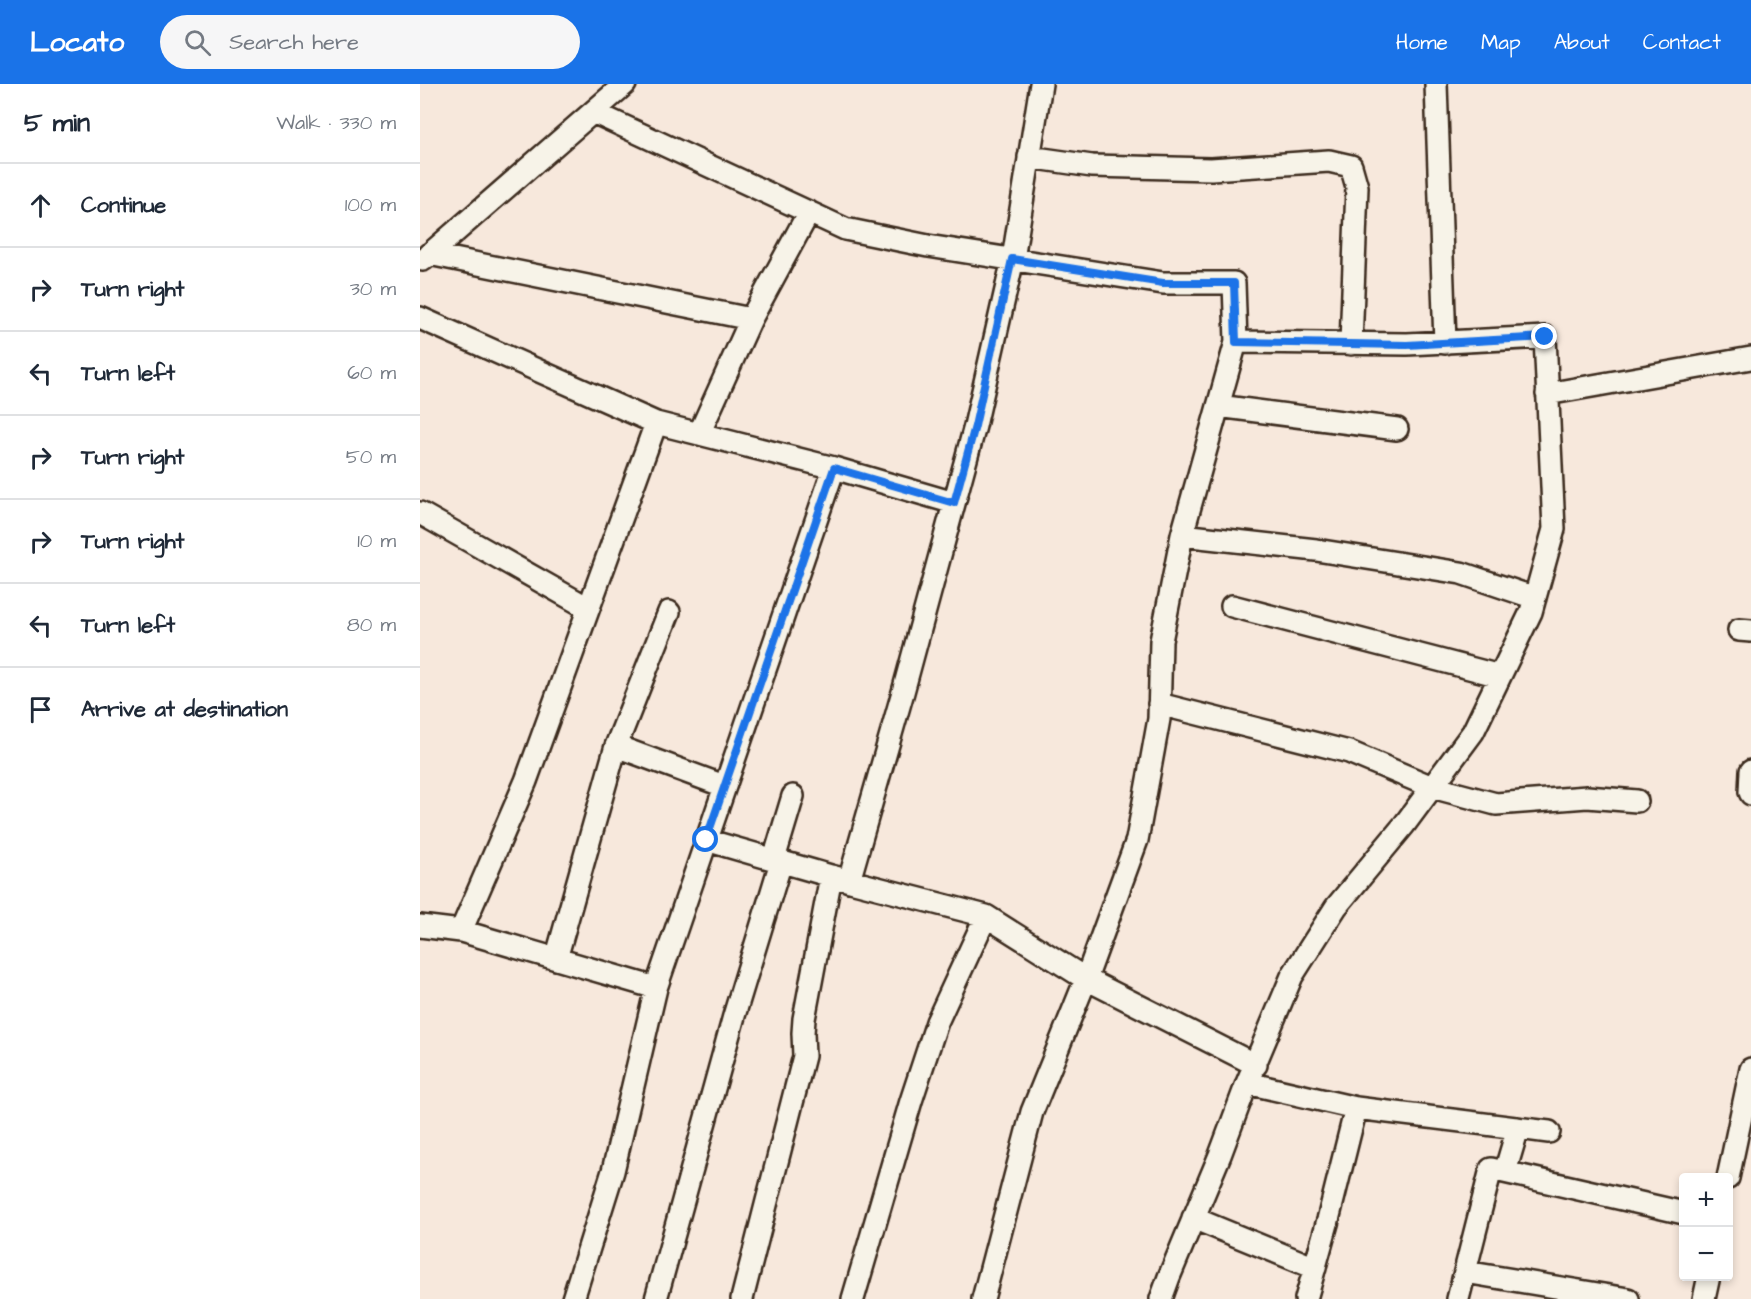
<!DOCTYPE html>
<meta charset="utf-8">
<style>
:root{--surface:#fff;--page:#f6f6f7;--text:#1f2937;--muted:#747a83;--line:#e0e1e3;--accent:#1a73e8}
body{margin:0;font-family:"Architects Daughter",sans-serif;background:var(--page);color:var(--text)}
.controls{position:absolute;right:18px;bottom:18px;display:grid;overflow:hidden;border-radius:6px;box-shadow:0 3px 9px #0003}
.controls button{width:54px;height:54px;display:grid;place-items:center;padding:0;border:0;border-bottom:2px solid var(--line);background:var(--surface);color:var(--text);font:30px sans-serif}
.stop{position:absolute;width:18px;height:18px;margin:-14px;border:4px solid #1a73e8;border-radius:50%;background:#fff}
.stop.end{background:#1a73e8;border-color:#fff;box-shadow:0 2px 6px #0008}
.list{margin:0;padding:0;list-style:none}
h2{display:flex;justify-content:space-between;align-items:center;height:78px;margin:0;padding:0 24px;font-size:26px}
h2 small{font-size:20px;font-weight:400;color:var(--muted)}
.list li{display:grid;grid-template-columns:39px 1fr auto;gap:18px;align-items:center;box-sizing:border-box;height:84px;padding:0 24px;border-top:2px solid var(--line)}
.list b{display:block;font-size:22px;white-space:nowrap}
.list em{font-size:20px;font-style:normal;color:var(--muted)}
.icon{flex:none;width:33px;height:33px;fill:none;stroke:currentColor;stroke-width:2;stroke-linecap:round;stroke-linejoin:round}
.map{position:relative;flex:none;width:1331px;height:1215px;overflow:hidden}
header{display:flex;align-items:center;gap:36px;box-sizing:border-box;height:84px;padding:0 30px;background:var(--accent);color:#fff}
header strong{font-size:28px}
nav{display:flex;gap:33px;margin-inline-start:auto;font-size:21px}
.search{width:420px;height:54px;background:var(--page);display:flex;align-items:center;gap:15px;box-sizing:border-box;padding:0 21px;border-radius:33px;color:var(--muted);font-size:22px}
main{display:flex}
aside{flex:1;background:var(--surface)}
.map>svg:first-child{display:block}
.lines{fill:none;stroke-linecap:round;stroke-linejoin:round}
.street-casing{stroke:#3b2a1e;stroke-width:26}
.street{stroke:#f7f3e8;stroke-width:21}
.route{stroke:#1a73e8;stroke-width:8}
</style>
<header>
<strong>Locato</strong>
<div class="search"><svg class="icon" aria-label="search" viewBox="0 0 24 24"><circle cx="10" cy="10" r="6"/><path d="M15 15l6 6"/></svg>Search here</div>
<nav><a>Home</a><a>Map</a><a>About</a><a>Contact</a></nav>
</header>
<main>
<aside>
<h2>5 min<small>Walk · 330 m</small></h2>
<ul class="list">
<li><svg class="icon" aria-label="ahead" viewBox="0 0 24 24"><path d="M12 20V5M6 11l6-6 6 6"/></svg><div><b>Continue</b></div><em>100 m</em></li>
<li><svg class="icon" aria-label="right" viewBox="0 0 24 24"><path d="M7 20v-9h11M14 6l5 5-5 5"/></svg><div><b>Turn right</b></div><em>30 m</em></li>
<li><svg class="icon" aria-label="left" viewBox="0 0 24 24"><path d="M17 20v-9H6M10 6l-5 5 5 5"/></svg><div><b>Turn left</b></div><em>60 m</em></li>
<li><svg class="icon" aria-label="right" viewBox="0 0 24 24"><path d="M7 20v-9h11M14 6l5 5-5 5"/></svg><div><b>Turn right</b></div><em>50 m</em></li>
<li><svg class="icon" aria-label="right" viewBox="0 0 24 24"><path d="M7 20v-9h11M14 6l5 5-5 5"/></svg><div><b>Turn right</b></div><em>10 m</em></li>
<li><svg class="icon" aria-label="left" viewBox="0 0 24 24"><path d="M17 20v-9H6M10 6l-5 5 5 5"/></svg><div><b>Turn left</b></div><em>80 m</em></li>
<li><svg class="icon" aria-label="arrive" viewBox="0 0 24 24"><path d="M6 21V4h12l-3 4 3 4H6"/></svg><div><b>Arrive at destination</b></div></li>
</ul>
</aside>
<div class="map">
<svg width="1331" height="1215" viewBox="0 0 1331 1215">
<rect width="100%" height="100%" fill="#f7e8dc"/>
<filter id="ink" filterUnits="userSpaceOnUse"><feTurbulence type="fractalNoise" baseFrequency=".0167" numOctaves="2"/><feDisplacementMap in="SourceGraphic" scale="12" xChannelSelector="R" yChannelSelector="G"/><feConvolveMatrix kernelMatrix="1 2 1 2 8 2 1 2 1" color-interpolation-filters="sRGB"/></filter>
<g filter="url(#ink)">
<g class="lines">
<defs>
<path id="street" d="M1016 0 1025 259
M173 28 425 145 508 162 743 199H814L816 258 987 260 1125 253 1134 445 1111 528 1053 648 984 741 916 823 872 892 827 999 800 1071 749 1193 741 1215
M609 73 672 82 791 85 909 77 931 82 937 103 931 260
M9 170 331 235
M3 176 205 0
M0 234 236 339 414 384 534 419
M1127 310 1331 274
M798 322 977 345
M279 350 331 235 389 128
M0 429 168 524
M762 451 896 466 1041 489 1115 514
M812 522 1080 592
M1319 546 1331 547
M739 620 929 668 1012 703 1076 720 1167 713 1217 717
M196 662 304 702
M1331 687 1330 708 1331 710
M286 756 411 792 566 832 666 895 836 981
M354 775 373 712
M429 797 483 608 555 342 593 175 621 0
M0 842 41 847 236 904
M41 847 106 697 236 339
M136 875 196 662 249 528
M827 999 936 1024 1129 1048
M1085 1088 1098 1044
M1308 1094 1331 985
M773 1134 895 1184
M1045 1188 1208 1215
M153 1215 193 1087 236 904 414 384
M236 1215 314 932 361 778
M322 1215 384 972 383 949 384 935 411 792
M433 1215 491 1017 517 938 566 832
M563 1215 612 1028 666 895 717 756 739 635 741 557 762 451 816 258
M886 1215 908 1136 936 1024
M1038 1215 1071 1085 1264 1129
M1284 1215 1289 1192"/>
</defs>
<use href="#street" class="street-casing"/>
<use href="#street" class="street"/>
</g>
</g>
<g class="lines" filter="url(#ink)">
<path class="route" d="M286 756 414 384 534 419 555 342 592 175 743 199H814L816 258 987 261 1125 253"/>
</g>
</svg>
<div class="controls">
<button>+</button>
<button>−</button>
</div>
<div class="stop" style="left:286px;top:756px"></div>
<div class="stop end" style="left:1125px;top:253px"></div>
</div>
</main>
